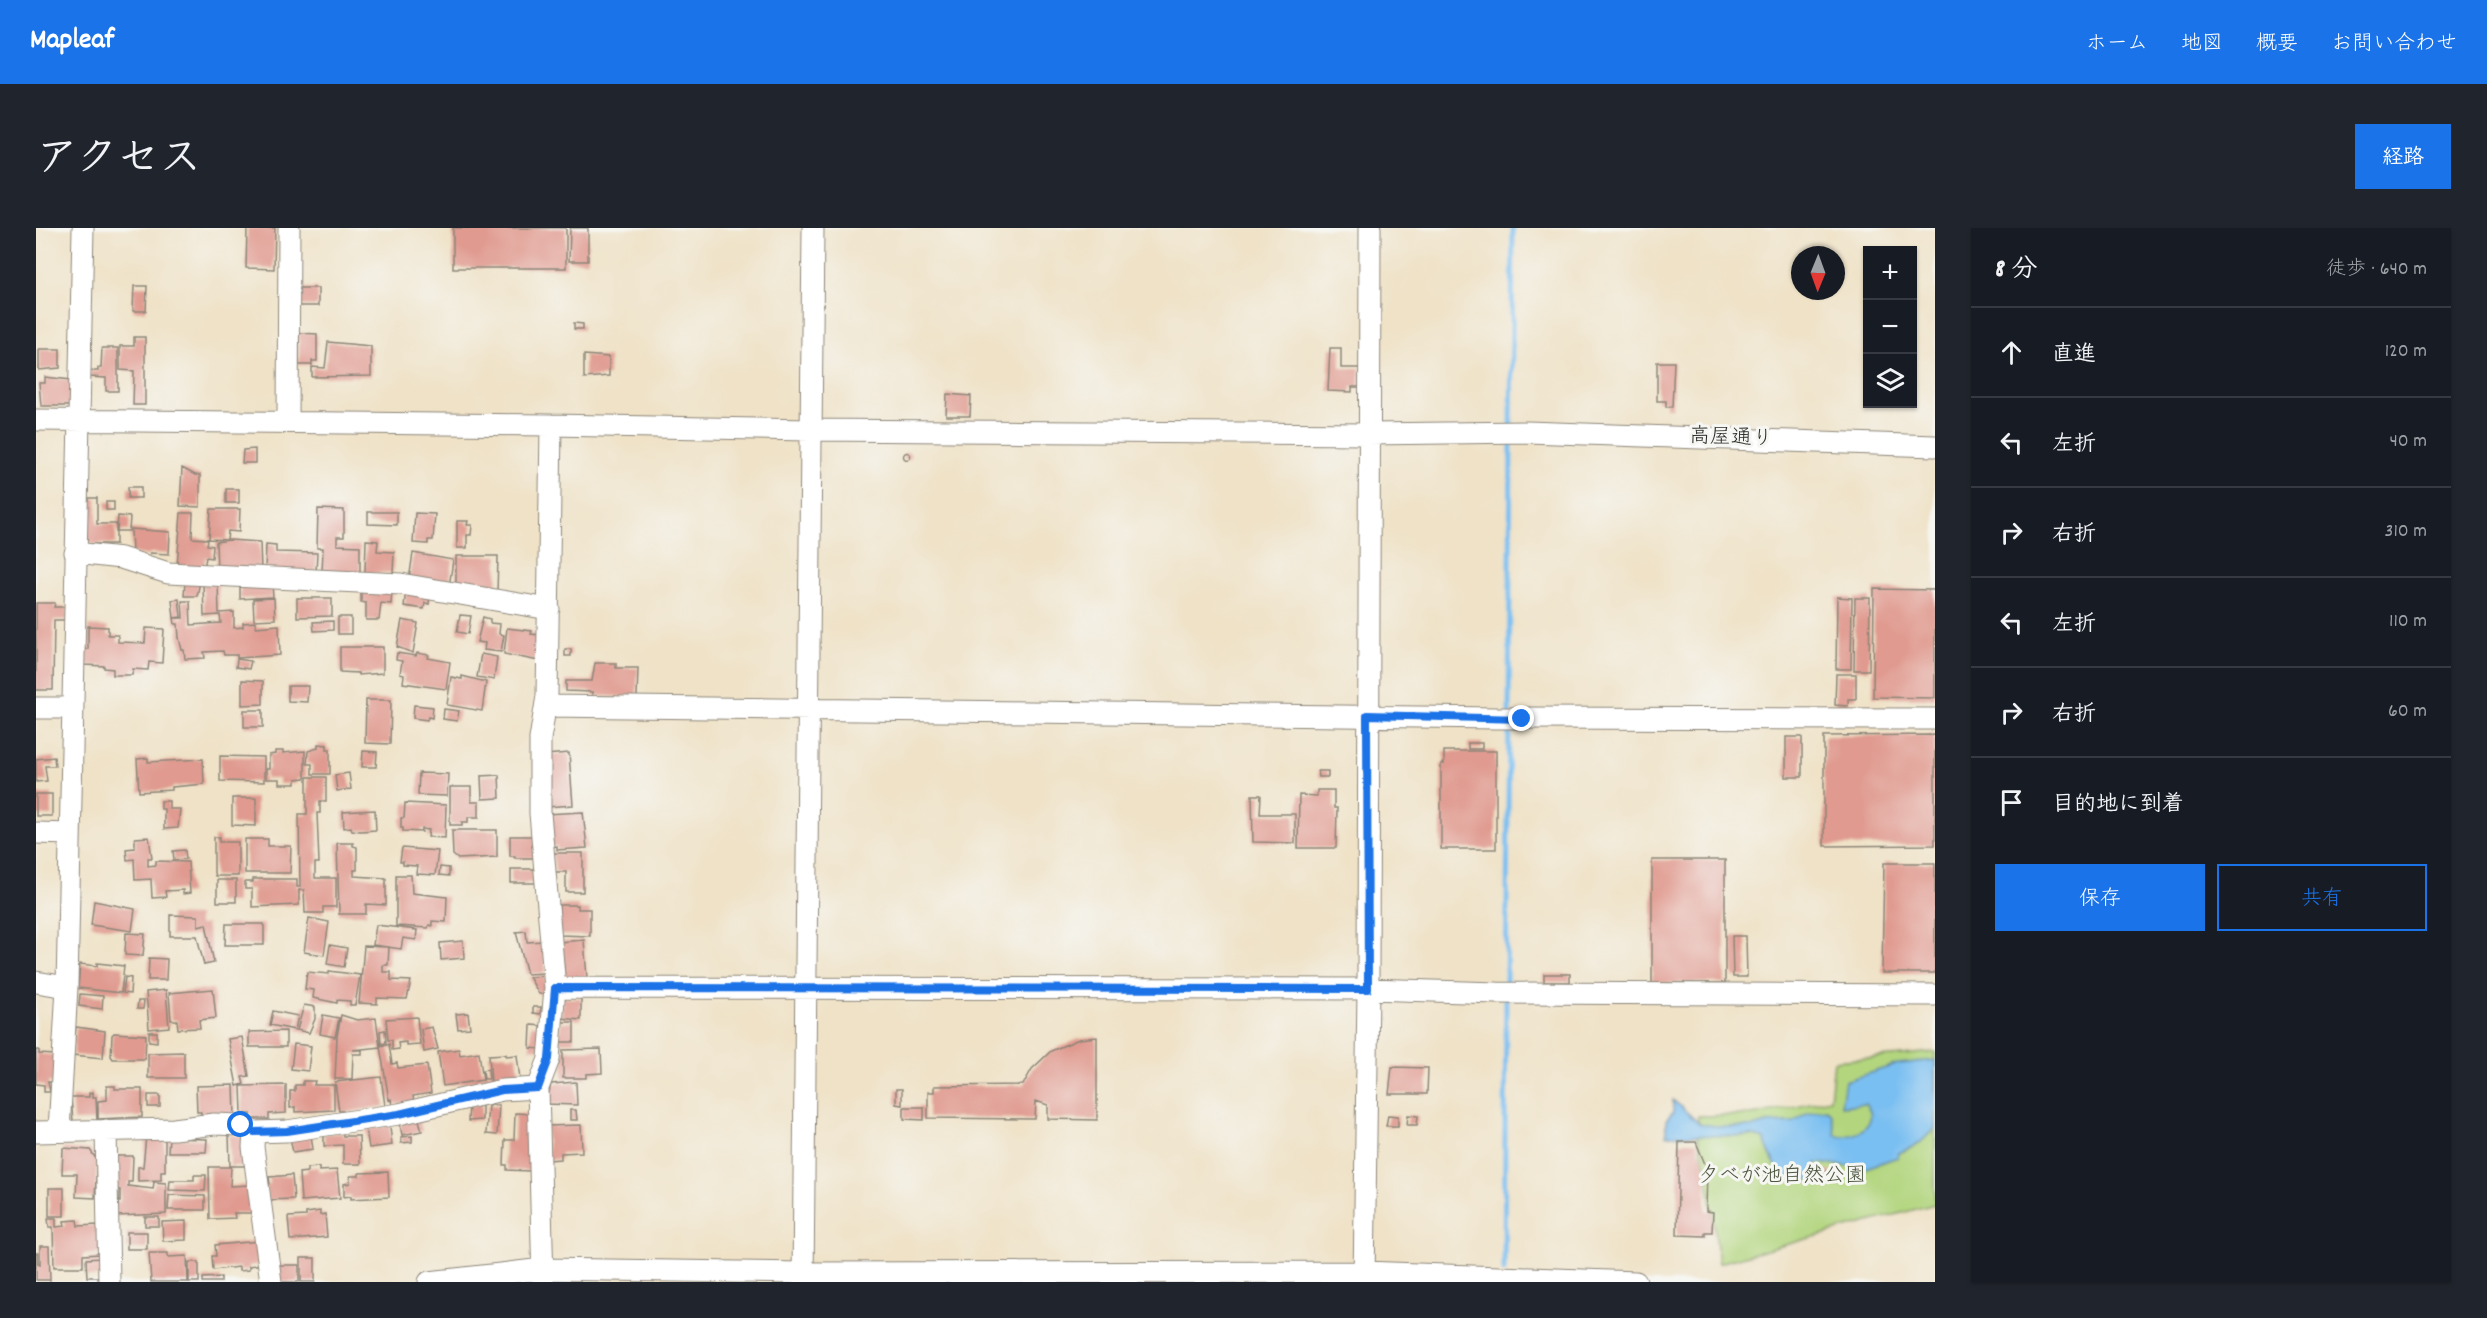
<!DOCTYPE html>
<html lang="ja">
<meta charset="utf-8">
<style>
:root{--surface:#171b24;--page:#20242c;--text:#f1f3f6;--muted:#9ea1a6;--line:#363941;--accent:#1a73e8}
body{margin:0;font-family:Dekko,"Klee One",sans-serif;background:var(--page);color:var(--text)}
.controls{position:absolute;right:18px;top:18px;display:grid;overflow:hidden;border-radius:0px;box-shadow:0 2px 4px #0004}
.controls button{width:54px;height:54px;display:grid;place-items:center;padding:0;border:0;border-bottom:2px solid var(--line);background:var(--surface);color:var(--text);font:30px sans-serif}
.compass{position:absolute;left:1755px;top:18px;width:54px;height:54px;border-radius:50%;background:var(--surface);box-shadow:0 2px 4px #0004;rotate:181deg}
.stop{position:absolute;width:18px;height:18px;margin:-14px;border:4px solid #1a73e8;border-radius:50%;background:#fff}
.stop.end{background:#1a73e8;border-color:#fff;box-shadow:0 2px 6px #0008}
.list{margin:0;padding:0;list-style:none}
h2{display:flex;justify-content:space-between;align-items:center;height:78px;margin:0;padding:0 24px;font-size:26px}
h2 small{font-size:20px;font-weight:400;color:var(--muted)}
.list li{display:grid;grid-template-columns:39px 1fr auto;gap:18px;align-items:center;box-sizing:border-box;height:90px;padding:0 24px;border-top:2px solid var(--line)}
.list b{display:block;font-size:22px;white-space:nowrap}
.list em{font-size:20px;font-style:normal;color:var(--muted)}
.actions{display:flex;gap:12px;padding:18px 24px}
.actions a{flex:1;padding:14px 0;border:2px solid var(--accent);border-radius:0px;text-align:center;font-size:21px;color:var(--accent)}
.actions .main{background:var(--accent);color:#fff}
.icon{flex:none;width:33px;height:33px;fill:none;stroke:currentColor;stroke-width:2;stroke-linecap:round;stroke-linejoin:round}
.map{position:relative;flex:none;width:1899px;height:1054px;overflow:hidden;border-radius:0px}
header{display:flex;align-items:center;gap:36px;box-sizing:border-box;height:84px;padding:0 30px;background:var(--accent);color:#fff}
header strong{font-size:28px}
nav{display:flex;gap:33px;margin-inline-start:auto;font-size:21px}
.intro{display:flex;align-items:center;justify-content:space-between;box-sizing:border-box;height:144px;padding:0 36px}
h1{margin:0;font-size:42px}
.button{padding:15px 27px;border-radius:0px;background:var(--accent);color:#fff;font-size:21px;font-weight:700}
main{display:flex;gap:36px;padding:0 36px}
aside{flex:1;background:var(--surface);border-radius:0px;box-shadow:0 2px 4px #0004}
.map>svg:first-child{display:block}
.green{fill:#b2d57e;stroke:#6e8054;stroke-width:1.5}
.water{fill:#7abff1;stroke:#52758e;stroke-width:1.5}
.lines{fill:none;stroke-linecap:round;stroke-linejoin:round}
.stream{stroke:#7abff1;stroke-width:5}
.building{fill:#e09a8f}
.minor-casing{stroke:#8d8679;stroke-width:23}
.minor{stroke:#fff;stroke-width:21}
.route{stroke:#1a73e8;stroke-width:8}
.labels{text-anchor:middle;dominant-baseline:central;stroke-width:6;stroke-linejoin:round;paint-order:stroke}
.street-label{font-size:21px;fill:#2b2b2b;stroke:#f6f6f2}
.park-label{font-size:21px;fill:#4d5640;stroke:#f6f6f2}
</style>
<header>
<strong>Mapleaf</strong>
<nav><a>ホーム</a><a>地図</a><a>概要</a><a>お問い合わせ</a></nav>
</header>
<div class="intro"><h1>アクセス</h1><a class="button">経路</a></div>
<main>
<div class="map">
<svg width="1899" height="1054" viewBox="0 0 1899 1054">
<rect width="100%" height="100%" fill="#f6f6f2"/>
<filter id="ink" filterUnits="userSpaceOnUse"><feTurbulence type="fractalNoise" baseFrequency=".0167" numOctaves="2"/><feDisplacementMap in="SourceGraphic" scale="12" xChannelSelector="R" yChannelSelector="G"/><feConvolveMatrix kernelMatrix="1 2 1 2 8 2 1 2 1" color-interpolation-filters="sRGB"/></filter>
<filter id="wash" filterUnits="userSpaceOnUse"><feTurbulence type="fractalNoise" baseFrequency=".008" numOctaves="4" result="noise"/><feDisplacementMap in="SourceGraphic" scale="24" xChannelSelector="R" yChannelSelector="G"/><feGaussianBlur stdDeviation="1.35" result="paint"/><feColorMatrix in="noise" values="0 0 0 0 0 0 0 0 0 0 0 0 0 0 0 0 0 1.4 0 .05"/><feComposite in="paint" operator="in"/></filter>
<g filter="url(#wash)">
<rect width="100%" height="100%" fill="#efe2c7"/>
<path class="green" d="M1899 824V976L1683 1035 1671 942 1661 907 1662 888 1716 887 1794 871 1798 833Z"/>
<path class="water" d="M1899 832V900L1883 916 1863 925 1862 929 1830 940 1781 935 1774 952C1743 955 1738 936 1728 911L1718 908 1630 907V892L1637 884V872L1664 896 1688 899H1717L1731 895 1758 894 1771 885 1790 881 1795 885 1799 906C1812 914 1839 899 1834 884 1834 883 1829 876 1829 876L1805 878 1809 853 1862 836Z"/>
<g class="lines">
<path class="stream" d="M1475 200 1477 0
M1473 485 1475 210
M1470 761 1473 495
M1468 1043 1470 771"/>
</g>
<g id="blocks">
<path class="building" d="M211 0H239L238 41 210 40Z
M417 0H530V40H417Z
M534 0H552V33H533Z
M98 58H111L110 83H97Z
M263 60H282V78H263Z
M538 95 547 96V101H538Z
M263 105 281 106V133H276V137H263Z
M98 109H109V177H97L98 143 84 142V118H98Z
M292 114 335 118V148L276 149V139L289 140Z
M66 120H82V163H70V150L54 149V143H62V140H65Z
M1294 120H1305V140H1324L1323 159H1316V164L1292 163Z
M3 121H24V140L3 142Z
M548 127 573 129V148L548 150Z
M1621 134H1638L1636 179H1630V173H1621Z
M9 149 35 152 34 178H5L3 155H9Z
M911 166 935 168 934 188H910Z
M219 221V235H206L207 222Z
M867.5 228a3.5 3.5 0 1 1 7 0a3.5 3.5 0 1 1-7 0Z
M146 240 159 247H164V279L144 278Z
M92 259H105V270H92Z
M190 261H203V275H190Z
M49 270H61V296H80V316H49Z
M70 274H78V282H70Z
M175 281H204L203 304 192 303 191 312 173 311Z
M282 281 308 282V309H301V317L324 318V346L286 345 287 320H281Z
M332 284H361V297L332 296Z
M145 285H157L156 310 172 311 171 317 177 318 176 330 170 329 168 341 141 338Z
M379 285 399 286 397 312H392V316L377 315Z
M82 288 94 289 93 303H81Z
M421 293H432L431 297H436L435 307H431V320H421Z
M95 301 134 304 133 326 114 325 113 328 96 325Z
M193 312 224 314 225 342 181 344 180 314Z
M330 312 342 313 341 323 358 324 357 345H329Z
M230 316 240 317V324L281 325 280 344 229 343Z
M377 325 417 332 413 359 373 352Z
M420 328H462L461 366 420 359Z
M149 353 164 354 161 368H148Z
M182 355 183 385 198 384V400L207 399V395L220 394V399L243 397 244 427 201 430V427H188L187 423 168 424 169 430 149 431 148 422H146L143 410 142 396H139L138 390H147L146 373H154L155 397 185 395 184 387 168 388 167 356Z
M236 355 237 369 204 371V357Z
M325 360 356 361 355 376 345 375 343 392H330V375L325 374Z
M1838 361 1899 362V470L1837 469Z
M370 362 394 366 393 376 389 375 388 381 368 378Z
M1801 369 1816 370 1815 441H1800Z
M238 370 239 391 218 392 217 371Z
M261 370H296V388L261 389Z
M1819 370H1834L1833 442H1818Z
M143 371 145 389 138 390 136 372Z
M0 375H19L18 379H32V392H18L17 462H0Z
M424 387 435 388 432 406 421 404Z
M302 389H315V406H302Z
M447 389 454 391V395L464 396 463 406 468 407 465 424 448 422 449 415 441 414Z
M366 392 382 395 377 425 361 419Z
M297 393V402L278 403 277 394Z
M52 398 72 399V407H82V414L109 415 110 400 128 401 126 435 113 434 112 442 97 441 96 447H77V441L68 440V438L48 437V421H52Z
M471 400 496 403 495 406 503 407V433L468 426Z
M304 419H347V445L322 447V445L304 444Z
M529 421H535V428H529Z
M361 425 380 428 381 425 393 427 392 430 414 434 410 461 367 455 368 447 364 446 366 433 360 432Z
M445 426 461 429 458 452 441 449Z
M201 431 215 433 213 441 200 439Z
M559 435H580V440H602L601 469 556 468V464L530 463V453H556Z
M1800 446H1820V471H1812V478L1799 477Z
M426 448 450 454 446 483 411 477 415 449 426 451Z
M206 452 227 453V476L206 477Z
M252 458H272L271 474 252 473Z
M330 472H355L354 516 329 515Z
M378 477 397 479 396 490 392 489 391 492 377 490Z
M408 481 423 483 421 493 407 491Z
M208 482H227V499H208Z
M1899 507V617L1788 618V508Z
M1750 509H1766V549H1750Z
M1432 515H1446V521H1432Z
M282 516 291 517V521H294V546H276V536H271L272 523 282 520Z
M239 523H247V525L269 523V550L260 551V556H243V551H230V541H233V527L239 526Z
M327 523 341 524 340 539H326Z
M1408 523H1460V621H1405V536H1408Z
M533 525 537 577 511 579 509 527Z
M184 528 228 529V554L184 553Z
M18 529 19 538H9L11 553 0 554V531Z
M112 530V534L167 531 168 556 136 559V562L103 564 101 531Z
M1282 543H1292V549H1283Z
M313 545 315 561 301 563 299 547Z
M383 545 412 546 411 568 382 567Z
M463 547 464 570 446 571 445 548Z
M271 549H290V573H284V585H281L283 635H279V650H300V679H287V685H269L268 662H263V677L216 679V661H209V654H217V651H261V659H264L263 586H271Z
M414 559H435V574H443V589H432V594H426V597H414Z
M1281 562H1298V580H1301L1300 620H1262L1263 567 1281 568Z
M0 566H16V588H0Z
M1216 567H1225L1224 586H1259V615L1217 614Z
M196 570H220V598L196 597Z
M125 573H133V581H144L142 600 128 601V581H125Z
M369 575 410 577 409 610 392 609 393 602 386 601V604L367 603V600H365V590H368Z
M339 582 340 602 324 603 316 602 315 599 308 600 307 584Z
M547 584 551 620 521 622V618L512 619 510 586Z
M416 602H461V629L422 631 417 627Z
M474 608H500V630H479V628H474Z
M113 609 116 630H112V638L120 637V633L152 634 154 665 147 666V662L129 663 130 669 116 670 115 651 99 652 98 631 91 632 90 621 99 620V610Z
M178 609H184L183 614H202V648H179L178 645Z
M209 611H232V618H255L254 645H209Z
M301 615H317V618L321 619V642H318V648L350 650V677L330 676V686H303Z
M366 620 402 623 399 647 380 646 381 638 367 637V634H364Z
M149 622 150 631 138 632 137 623Z
M516 625H547V664H530V644H519Z
M1616 632H1689V755H1616Z
M1848 635H1899V745H1846Z
M404 639 413 640V648L403 647Z
M475 641H504V655H475Z
M360 647H375L376 665 411 669 410 694 396 693V698L393 697 392 700 360 698Z
M181 652H200V674H181Z
M58 673 99 681 96 703 55 697Z
M523 677H542V681H554V708L523 707Z
M134 687 162 688V698L170 696 178 735 168 737 161 708H134Z
M273 690 293 694 288 727 268 724Z
M190 696H228V717H189Z
M340 697 381 702 380 712 367 710 365 721 337 717Z
M490 703 491 714 508 713 510 745 491 746 480 704Z
M90 705 109 706 107 728 89 727Z
M1696 708H1710L1711 749H1697Z
M548 712 551 750 529 752 528 738H523L522 714Z
M427 713 428 730 405 732 404 715Z
M294 717 311 720 308 739 291 736Z
M328 718 353 719 352 737H347V744H355V752L375 753 371 771 341 770V776L323 775Z
M113 730 131 731 130 752H112Z
M61 735 88 738 85 765 42 760 44 736 61 738Z
M293 743 324 747 319 777H314V773L301 772V775L277 770 278 762 269 761 271 744 293 746Z
M1508 746H1534V754H1508Z
M509 748 510 766H503L493 749Z
M89 749 95 750 94 766 87 765Z
M177 761 180 790 163 792 164 800 142 801 141 792H135L133 765Z
M130 762 133 799 113 801 110 764Z
M44 766 67 768 66 781 43 778Z
M527 770H545V792L525 790Z
M102 773H108L107 781H101Z
M268 777 279 779V791L273 805 261 802Z
M497 779H505L504 786 497 785Z
M237 783 262 788 259 802 234 797Z
M432 785 434 800 422 801 420 786Z
M287 787 303 790 299 809 284 806Z
M305 787 321 792 340 790 344 819 317 822H326V826H317L316 851H299L301 808Z
M381 789 384 816 370 817V814L362 815 363 821 356 822V812H352L350 791Z
M524 794H538V814H524Z
M495 797 507 798 505 821 494 820Z
M40 799 69 803 67 830 37 827Z
M396 799 402 821 388 824 385 801Z
M349 802 350 815 345 816 344 803Z
M250 803V819H213V804Z
M113 804H121V814L113 813Z
M78 805 110 807 109 831H77L75 828 76 807Z
M206 809 213 848 206 849 208 856 201 858 192 811Z
M1061 809V892L1012 891V877L1000 873 999 891 892 890V864H898V858L987 857 996 841 1015 823 1043 811Z
M258 816 275 818 272 843 255 841Z
M353 816 356 836 361 835 362 840 391 837 395 865 377 868 378 874 356 877 355 871 353 872 344 818Z
M423 821 424 827 443 824 447 852 407 858 402 824Z
M565 821 566 845 550 846V850H527V822Z
M0 822H3V826L20 827 17 855 12 854 14 864H8V857L0 856Z
M148 824V850H112V825Z
M470 826V828L481 827 484 851 455 854 453 827Z
M1356 839 1392 840 1391 866H1353Z
M452 841 453 851H448L447 842Z
M345 849 349 878 307 885V883H303L299 854Z
M267 853H279L278 857H298V882L259 884V879L254 880V863H259V857H267Z
M540 854 541 877 510 876 515 856Z
M198 857 199 889 165 890V884H161L160 858Z
M250 857V885L233 886V891H215V886H206L205 858Z
M71 858H79V861H106V889L62 891V873L71 872Z
M860 861H866V877L860 876Z
M57 864V869H60L61 893H37L35 869H53V865Z
M112 867H124V879H112Z
M446 876V892L432 893 433 878Z
M452 877H463L461 907 450 906Z
M868 879H888V892L868 891Z
M534 882H540L541 892H534Z
M479 885 497 886 494 943 471 942V937H468L469 912H478Z
M1352 887 1362 888V898H1350Z
M1372 887 1382 888 1381 897H1371Z
M383 892 386 903 366 907 364 896Z
M545 897 546 924 525 925V931L512 932 510 898Z
M354 898 356 917 333 920 330 901Z
M307 905V908H323L324 936H307V917L288 918V906Z
M193 907 209 908 211 938H194Z
M275 907 277 921 257 924 254 910Z
M110 908H129V943H125V952L102 953V939H107Z
M376 908V914L365 915V909Z
M133 910 171 911 170 924H132Z
M1643 914H1660L1671 941 1670 983 1677 984 1676 1004H1669V1008L1641 1007Z
M27 920 54 922 61 932 59 970 40 969 41 946H26Z
M76 928H97L96 954H92V958L117 961 118 954 130 955V986L79 988V974H84V962H76Z
M173 939H195L194 958 214 957 215 985H198L199 990 174 991Z
M283 939V943L301 942 304 970 265 973 263 945 271 944V940Z
M1786 943H1795L1796 952H1786Z
M352 944 353 969 315 971V968L308 969V956L314 955V948H323V945Z
M158 947H170L169 963 133 962 134 952H158Z
M256 947 258 971 231 972 230 957 234 956 233 949Z
M13 960H28V988H13Z
M133 967 169 968V982H132Z
M284 983V987L289 986 291 1009 254 1012 252 989 270 988V985Z
M109 989H123V998H109Z
M12 990H20V999L29 998 28 993 41 992 42 998 63 997 64 1026 47 1027V1039H18L17 999H13Z
M150 993V1012L127 1013 126 994Z
M91 1004H111V1021H91Z
M224 1013 227 1036 213 1038V1042L203 1043V1039L177 1042 176 1028H180L179 1017Z
M4 1018H13L14 1052H0V1025H2V1036L4 1037Z
M113 1025H132V1029L151 1028 152 1054H115Z
M65 1030 66 1049H51L50 1031Z
M265 1030H279V1054H265Z
M153 1034H163V1054H153Z
M240 1037H263V1054H242Z
M185 1049V1054H167V1050Z"/>
</g>
</g>
<g filter="url(#ink)">
<use href="#blocks" fill-opacity="0" stroke="#8d8679" stroke-width="1.5"/>
<g class="lines">
<defs>
<path id="minor" d="M0 192 515 197 774 202 1332 206 1491 204 1899 218
M252 194 253 0
M39 325 85 330 132 345 365 356 513 381
M511 478 1461 490 1899 491
M0 480H37
M0 605 34 606
M0 754 31 759
M519 760 1332 761 1461 765 1899 767
M70 902 73 1054
M23 903 31 759 47 0
M0 904 138 901 178 896 205 897 218 904 251 903 363 886 466 862 502 860
M218 904 217 919 235 1054
M393 1054 507 1041 767 1045 1328 1044 1600 1054
M507 1054 502 860 513 831 519 760 504 585V511L511 468 515 197
M767 1054 777 0
M1328 1054 1332 761 1334 0"/>
</defs>
<use href="#minor" class="minor-casing"/>
<use href="#minor" class="minor"/>
</g>
</g>
<g class="lines" filter="url(#ink)">
<path class="route" d="M205 897 218 904 251 903 363 886 466 862 502 860 513 831 519 760 1332 761 1331 487 1486 491"/>
</g>
<g class="labels">
<g class="street-label">
<text transform="translate(1695 211) rotate(2)">高屋通り</text>
</g>
<g class="park-label">
<text x="1746" y="949">夕べが池自然公園</text>
</g>
</g>
</svg>
<div class="controls">
<button>+</button>
<button>−</button>
<button><svg class="icon" aria-label="layers" viewBox="0 0 24 24"><path d="M12 4l9 5-9 5-9-5zM3 14l9 5 9-5"/></svg></button>
</div>
<svg class="compass" viewBox="-18 -18 36 36"><path d="M0-13l5 13h-10z" fill="#e53935"/><path d="M0 13l5-13h-10z" fill="#9ea1a6"/></svg>
<div class="stop" style="left:205px;top:897px"></div>
<div class="stop end" style="left:1486px;top:491px"></div>
</div>
<aside>
<h2>8 分<small>徒歩 · 640 m</small></h2>
<ul class="list">
<li><svg class="icon" aria-label="ahead" viewBox="0 0 24 24"><path d="M12 20V5M6 11l6-6 6 6"/></svg><div><b>直進</b></div><em>120 m</em></li>
<li><svg class="icon" aria-label="left" viewBox="0 0 24 24"><path d="M17 20v-9H6M10 6l-5 5 5 5"/></svg><div><b>左折</b></div><em>40 m</em></li>
<li><svg class="icon" aria-label="right" viewBox="0 0 24 24"><path d="M7 20v-9h11M14 6l5 5-5 5"/></svg><div><b>右折</b></div><em>310 m</em></li>
<li><svg class="icon" aria-label="left" viewBox="0 0 24 24"><path d="M17 20v-9H6M10 6l-5 5 5 5"/></svg><div><b>左折</b></div><em>110 m</em></li>
<li><svg class="icon" aria-label="right" viewBox="0 0 24 24"><path d="M7 20v-9h11M14 6l5 5-5 5"/></svg><div><b>右折</b></div><em>60 m</em></li>
<li><svg class="icon" aria-label="arrive" viewBox="0 0 24 24"><path d="M6 21V4h12l-3 4 3 4H6"/></svg><div><b>目的地に到着</b></div></li>
</ul>
<div class="actions"><a class="main">保存</a><a>共有</a></div>
</aside>
</main>
